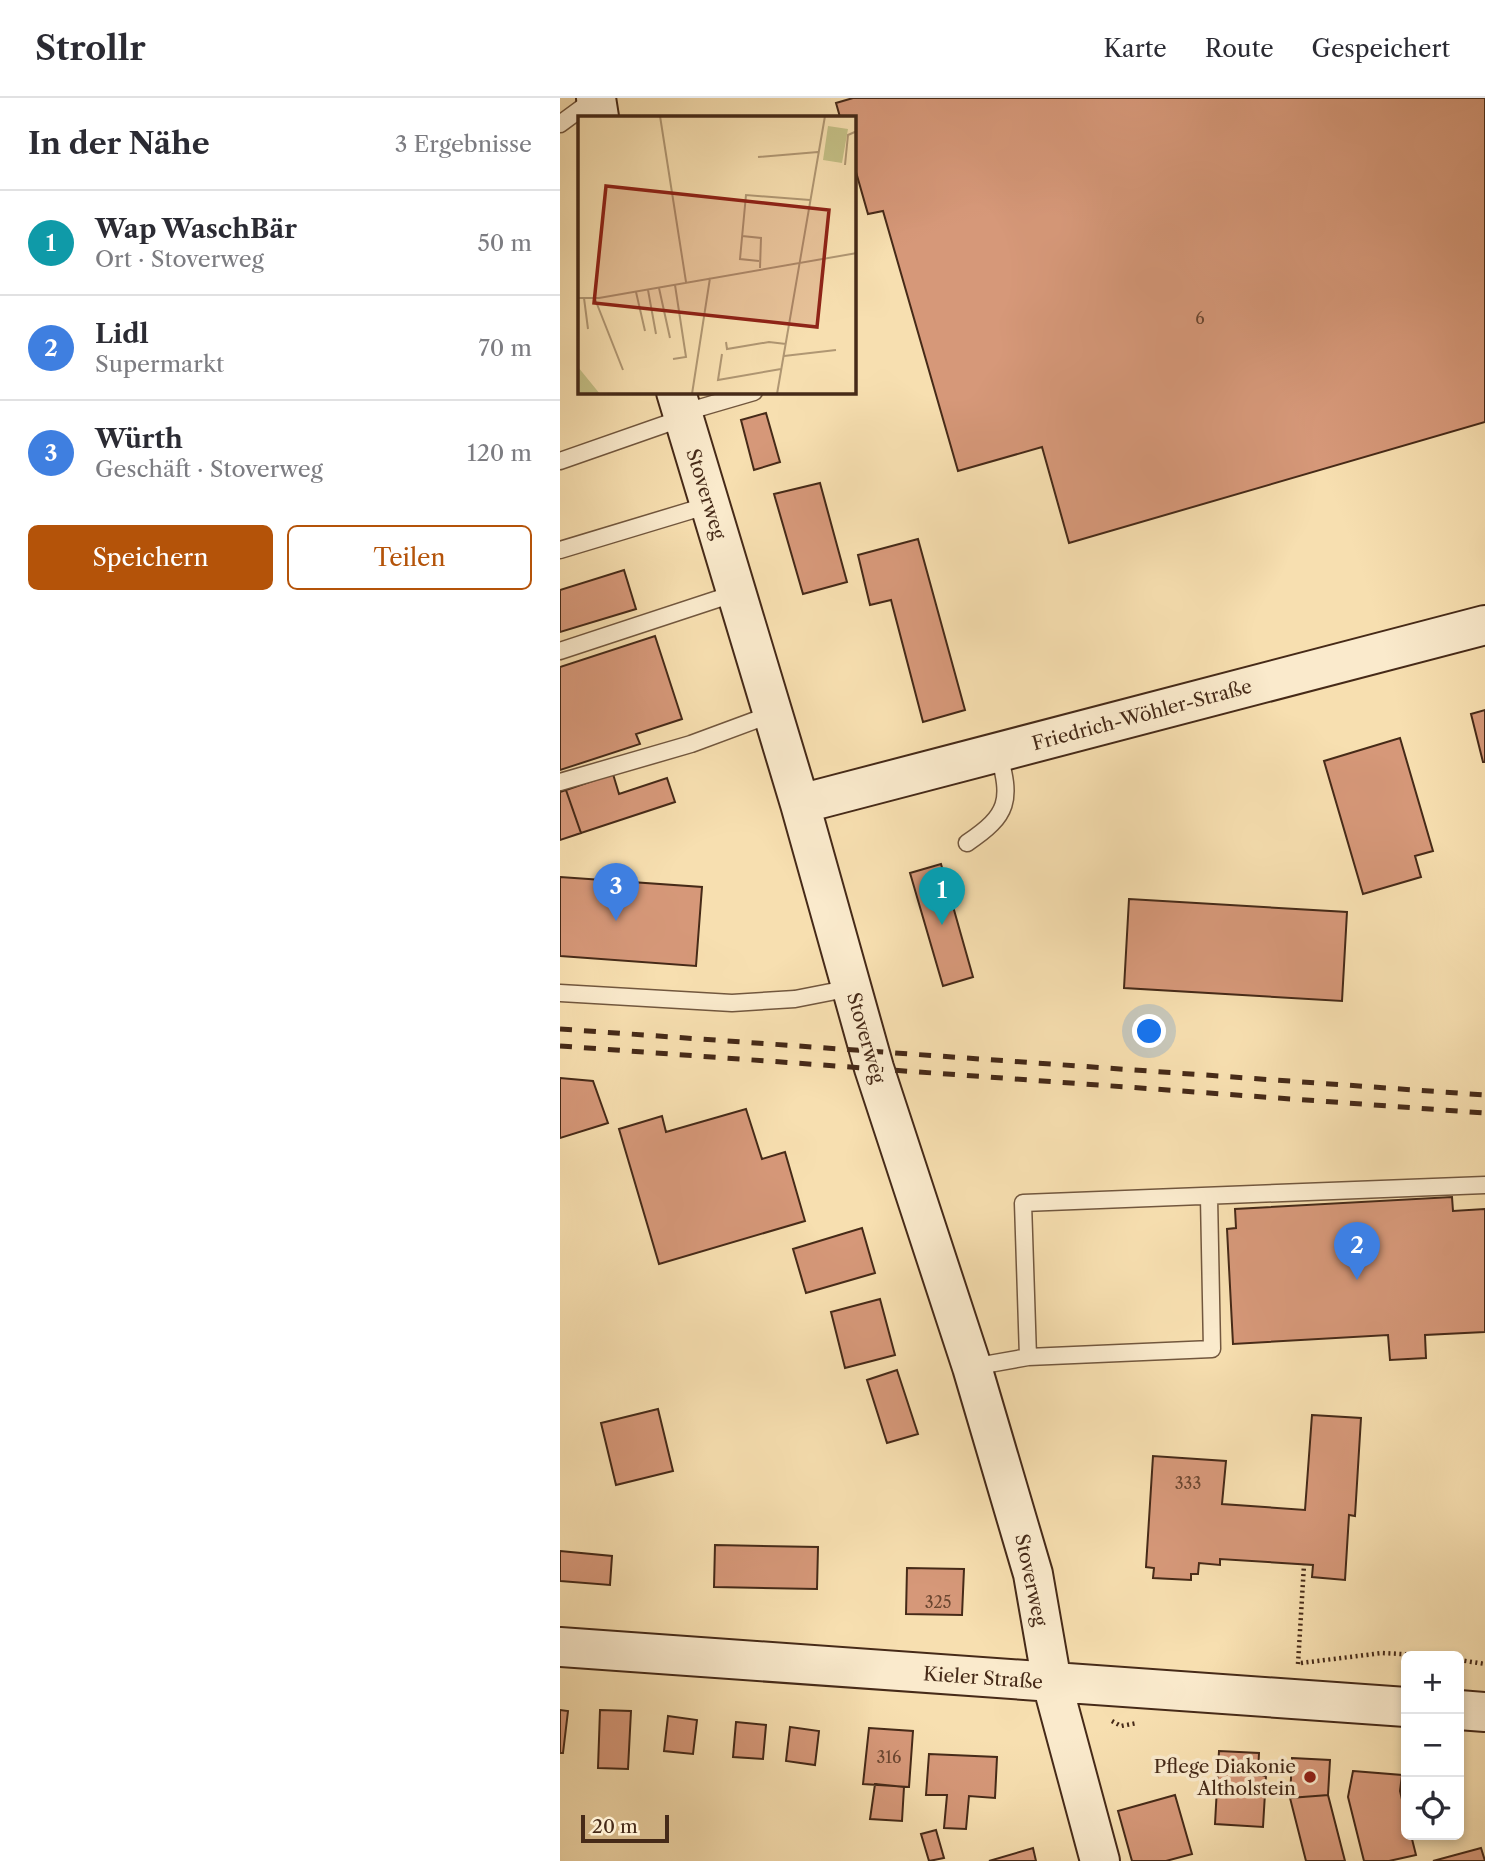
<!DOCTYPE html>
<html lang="de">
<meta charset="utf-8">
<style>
:root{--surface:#fff;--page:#f2f2f3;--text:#2b2b33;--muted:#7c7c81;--line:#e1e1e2;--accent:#b45309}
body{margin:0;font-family:"Libre Caslon Text",serif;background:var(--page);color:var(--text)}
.controls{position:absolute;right:21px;bottom:21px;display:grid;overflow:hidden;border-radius:10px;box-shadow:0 4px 10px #0003}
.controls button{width:63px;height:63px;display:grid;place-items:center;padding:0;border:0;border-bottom:2px solid var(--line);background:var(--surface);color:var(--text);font:35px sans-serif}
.scale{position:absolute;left:21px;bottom:18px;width:88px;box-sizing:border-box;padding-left:7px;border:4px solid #462a18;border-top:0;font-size:19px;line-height:24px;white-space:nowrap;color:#462a18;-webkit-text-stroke:5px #faeacc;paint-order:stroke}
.you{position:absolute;left:590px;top:934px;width:24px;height:24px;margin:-18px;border:5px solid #fff;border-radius:50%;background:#1a73e8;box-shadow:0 0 0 10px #1a73e833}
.badge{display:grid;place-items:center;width:46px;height:46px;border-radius:50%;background:var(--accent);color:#fff;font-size:23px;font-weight:700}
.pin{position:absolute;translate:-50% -58px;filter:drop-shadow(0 2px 4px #0008)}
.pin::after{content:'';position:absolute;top:37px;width:24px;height:21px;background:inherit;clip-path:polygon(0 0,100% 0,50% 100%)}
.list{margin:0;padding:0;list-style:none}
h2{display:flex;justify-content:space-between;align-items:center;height:91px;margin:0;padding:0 28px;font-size:30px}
h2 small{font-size:23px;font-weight:400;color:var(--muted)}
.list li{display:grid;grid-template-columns:46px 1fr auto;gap:21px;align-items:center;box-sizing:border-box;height:105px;padding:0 28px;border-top:2px solid var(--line)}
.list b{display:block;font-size:26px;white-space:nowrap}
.list p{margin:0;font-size:23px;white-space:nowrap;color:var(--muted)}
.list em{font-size:23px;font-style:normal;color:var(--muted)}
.actions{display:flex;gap:14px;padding:21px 28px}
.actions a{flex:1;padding:16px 0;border:2px solid var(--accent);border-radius:10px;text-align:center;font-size:24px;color:var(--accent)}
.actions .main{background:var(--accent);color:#fff}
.icon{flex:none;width:38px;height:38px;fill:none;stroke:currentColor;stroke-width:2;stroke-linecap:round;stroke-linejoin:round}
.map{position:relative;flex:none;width:925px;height:1763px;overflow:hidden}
header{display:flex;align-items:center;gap:42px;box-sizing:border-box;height:98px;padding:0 35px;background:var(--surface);border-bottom:2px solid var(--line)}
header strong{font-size:33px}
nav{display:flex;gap:38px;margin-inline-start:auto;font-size:24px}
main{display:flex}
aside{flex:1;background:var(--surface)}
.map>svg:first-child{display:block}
.building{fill:#d69879;stroke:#462a18;stroke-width:2}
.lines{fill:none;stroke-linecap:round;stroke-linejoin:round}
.lane-casing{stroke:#72573e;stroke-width:19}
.secondary-casing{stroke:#462a18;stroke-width:42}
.path{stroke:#462a18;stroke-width:4.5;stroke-dasharray:2 3.5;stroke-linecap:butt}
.lane{stroke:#faeacc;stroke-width:16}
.secondary{stroke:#faeacc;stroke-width:38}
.rail{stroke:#462a18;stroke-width:5;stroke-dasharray:12 12;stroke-linecap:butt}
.poi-dot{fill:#8f2418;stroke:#faeacc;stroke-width:2.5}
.labels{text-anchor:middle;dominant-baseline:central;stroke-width:7;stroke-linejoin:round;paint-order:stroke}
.number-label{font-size:16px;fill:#6a4630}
.street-label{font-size:19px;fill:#462a18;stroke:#faeacc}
.poi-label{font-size:19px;fill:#462a18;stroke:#faeacc;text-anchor:end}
.inset-road{fill:none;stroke:#b09773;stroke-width:2}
.view{fill:#8f2418;fill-opacity:0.15;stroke:#8f2418;stroke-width:3.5}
.inset-edge{fill:none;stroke:#462a18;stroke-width:3.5}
</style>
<header>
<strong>Strollr</strong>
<nav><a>Karte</a><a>Route</a><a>Gespeichert</a></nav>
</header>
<main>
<aside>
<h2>In der Nähe<small>3 Ergebnisse</small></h2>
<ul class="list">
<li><span class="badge" style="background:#0f9aa8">1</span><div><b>Wap WaschBär</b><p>Ort · Stoverweg</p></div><em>50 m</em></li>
<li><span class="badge" style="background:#3f7fe0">2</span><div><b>Lidl</b><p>Supermarkt</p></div><em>70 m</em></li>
<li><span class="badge" style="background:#3f7fe0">3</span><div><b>Würth</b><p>Geschäft · Stoverweg</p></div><em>120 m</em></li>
</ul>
<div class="actions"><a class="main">Speichern</a><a>Teilen</a></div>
</aside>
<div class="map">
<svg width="925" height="1763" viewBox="0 0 925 1763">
<rect width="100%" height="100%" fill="#f7dfb0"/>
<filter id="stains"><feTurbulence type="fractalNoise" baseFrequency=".00286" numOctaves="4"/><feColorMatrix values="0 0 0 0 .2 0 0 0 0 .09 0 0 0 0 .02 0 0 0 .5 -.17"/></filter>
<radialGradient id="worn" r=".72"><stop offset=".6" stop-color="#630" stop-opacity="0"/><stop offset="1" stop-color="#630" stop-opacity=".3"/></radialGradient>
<path class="building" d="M293 0H925V324L509 445 482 349 398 373 323 113 308 116 294 67V19H280L276 5Z
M206 315 220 364 194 372 181 322Z
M260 385 287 484 243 496 214 396Z
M358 441 405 612 363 624 331 502 310 507 298 457Z
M64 472 76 511 0 534V492Z
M95 538 122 621 76 636 80 646 0 672V569Z
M925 612V664H923L911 616Z
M840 640 873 753 855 758 861 779 803 796 764 663Z
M53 676 59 696 107 680 115 704 21 735 6 692Z
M6 692 21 735 0 742V694Z
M381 766 413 879 383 888 350 775Z
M0 779 142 789 136 868 0 858Z
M569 801 787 814 782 903 564 890Z
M0 980 33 983 48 1025 0 1040Z
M186 1011 202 1061 225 1054 245 1123 99 1166 59 1031 102 1018 106 1034Z
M892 1099 893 1113 925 1111V1234L865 1237 866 1260 830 1262 828 1237 673 1246 667 1131 676 1130 675 1111Z
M302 1130 315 1175 246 1195 233 1151Z
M320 1201 335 1257 285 1270 271 1214Z
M337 1272 358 1336 327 1345 307 1282Z
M98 1311 113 1373 56 1387 41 1325Z
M752 1317 801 1320 795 1418 789 1417 785 1482 752 1479 753 1467 660 1461V1467L639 1465 638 1476H631V1482L593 1480 594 1470 586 1469 593 1358 666 1363 662 1406 745 1412Z
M155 1447 258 1449 257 1491 154 1489Z
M0 1453 52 1458 50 1487 0 1483Z
M347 1470 404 1471 402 1517 346 1516Z
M0 1612 8 1613 3 1655H0Z
M40 1612 71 1613 68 1671 38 1670Z
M108 1618 137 1622 133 1656 104 1653Z
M176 1624 206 1627 203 1661 173 1659Z
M230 1629 259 1633 255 1667 226 1663Z
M309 1630 353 1633 349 1689 303 1686Z
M659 1653 699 1655 698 1677 706 1678 703 1729 655 1726Z
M369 1656 437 1659 435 1700 409 1698 406 1731 384 1730 387 1697H366Z
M732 1660 770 1662 768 1697 730 1700Z
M793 1673 842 1677 840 1693 846 1719V1737H851L856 1757 829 1763H804L788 1699Z
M315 1686 344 1689 342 1723 310 1721Z
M615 1697 632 1756 606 1763H572L558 1713Z
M768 1697 785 1763H746L730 1700Z
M376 1732 384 1760 369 1763 361 1736Z
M473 1750 476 1763H429Z
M921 1750 925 1763H873Z"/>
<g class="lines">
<defs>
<path id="lane" d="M0 26 34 1
M122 315 194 294
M0 363 123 320
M0 452 149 407
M0 553 176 495
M0 684 131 646 212 616
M407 745C449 717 452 702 438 654
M0 895 172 905 235 901 291 890
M468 1259 463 1105 925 1087
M412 1269 468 1259 652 1251 649 1099"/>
<path id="secondary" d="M36 0 39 19
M116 294 240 706 314 970 412 1269 473 1476 492 1585 540 1763
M240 706 925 527
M0 1549 846 1609
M899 1612 925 1614"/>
</defs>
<use href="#lane" class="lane-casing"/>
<use href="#secondary" class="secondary-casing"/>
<path class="path" d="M899 1562 925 1566
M741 1565 822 1555 880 1558
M738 1566 744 1467
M552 1623 561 1628 577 1625"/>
<use href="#lane" class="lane"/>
<use href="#secondary" class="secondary"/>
<path class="rail" d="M0 931 925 997
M0 948 925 1015"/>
</g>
<circle class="poi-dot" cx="750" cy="1679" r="7"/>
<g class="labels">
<g class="number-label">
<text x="640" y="220">6</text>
<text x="628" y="1385">333</text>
<text x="378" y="1504">325</text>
<text x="329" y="1659">316</text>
</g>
<g class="street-label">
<text transform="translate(146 396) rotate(73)">Stoverweg</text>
<text transform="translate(582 617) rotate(-15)">Friedrich-Wöhler-Straße</text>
<text transform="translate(306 940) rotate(74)">Stoverweg</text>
<text transform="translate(471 1482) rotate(78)">Stoverweg</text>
<text transform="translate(423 1580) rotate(4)">Kieler Straße</text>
</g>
<g class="poi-label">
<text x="736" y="1668">Pflege Diakonie<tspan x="736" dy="22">Altholstein</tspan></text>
</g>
</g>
<g transform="translate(18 18)">
<rect width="278" height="278" fill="#f7dfb0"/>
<path d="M250 10 270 13 264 47 245 44ZM0 251 22 278H0Z" fill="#c4c086"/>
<path class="inset-road" d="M82 0 108 166M180 41 240 36M267 49 270 19 279 15M164 120 183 122 182 152M181 145 162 143 168 79 232 84M81 172 92 222M70 174 78 218M58 176 67 215M0 182H21L279 137M6 182 10 213M17 183 45 254M148 226 149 233 191 226 208 228M144 238 140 264 203 253M206 240 258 234M95 243 108 241 97 169M114 278 132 162M199 278 247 0"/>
<path class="view" d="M28 70 251 94 239 211 16 187Z"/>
<rect width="278" height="278" class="inset-edge"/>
</g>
<rect width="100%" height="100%" filter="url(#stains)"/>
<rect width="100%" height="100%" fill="url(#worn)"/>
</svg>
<div class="controls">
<button>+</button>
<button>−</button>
<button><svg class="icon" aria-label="locate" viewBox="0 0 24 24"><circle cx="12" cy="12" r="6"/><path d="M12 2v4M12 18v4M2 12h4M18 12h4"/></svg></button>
</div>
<div class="scale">20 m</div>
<div class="you"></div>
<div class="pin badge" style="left:382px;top:827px;background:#0f9aa8">1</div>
<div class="pin badge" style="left:797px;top:1182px;background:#3f7fe0">2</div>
<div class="pin badge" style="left:56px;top:823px;background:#3f7fe0">3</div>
</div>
</main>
